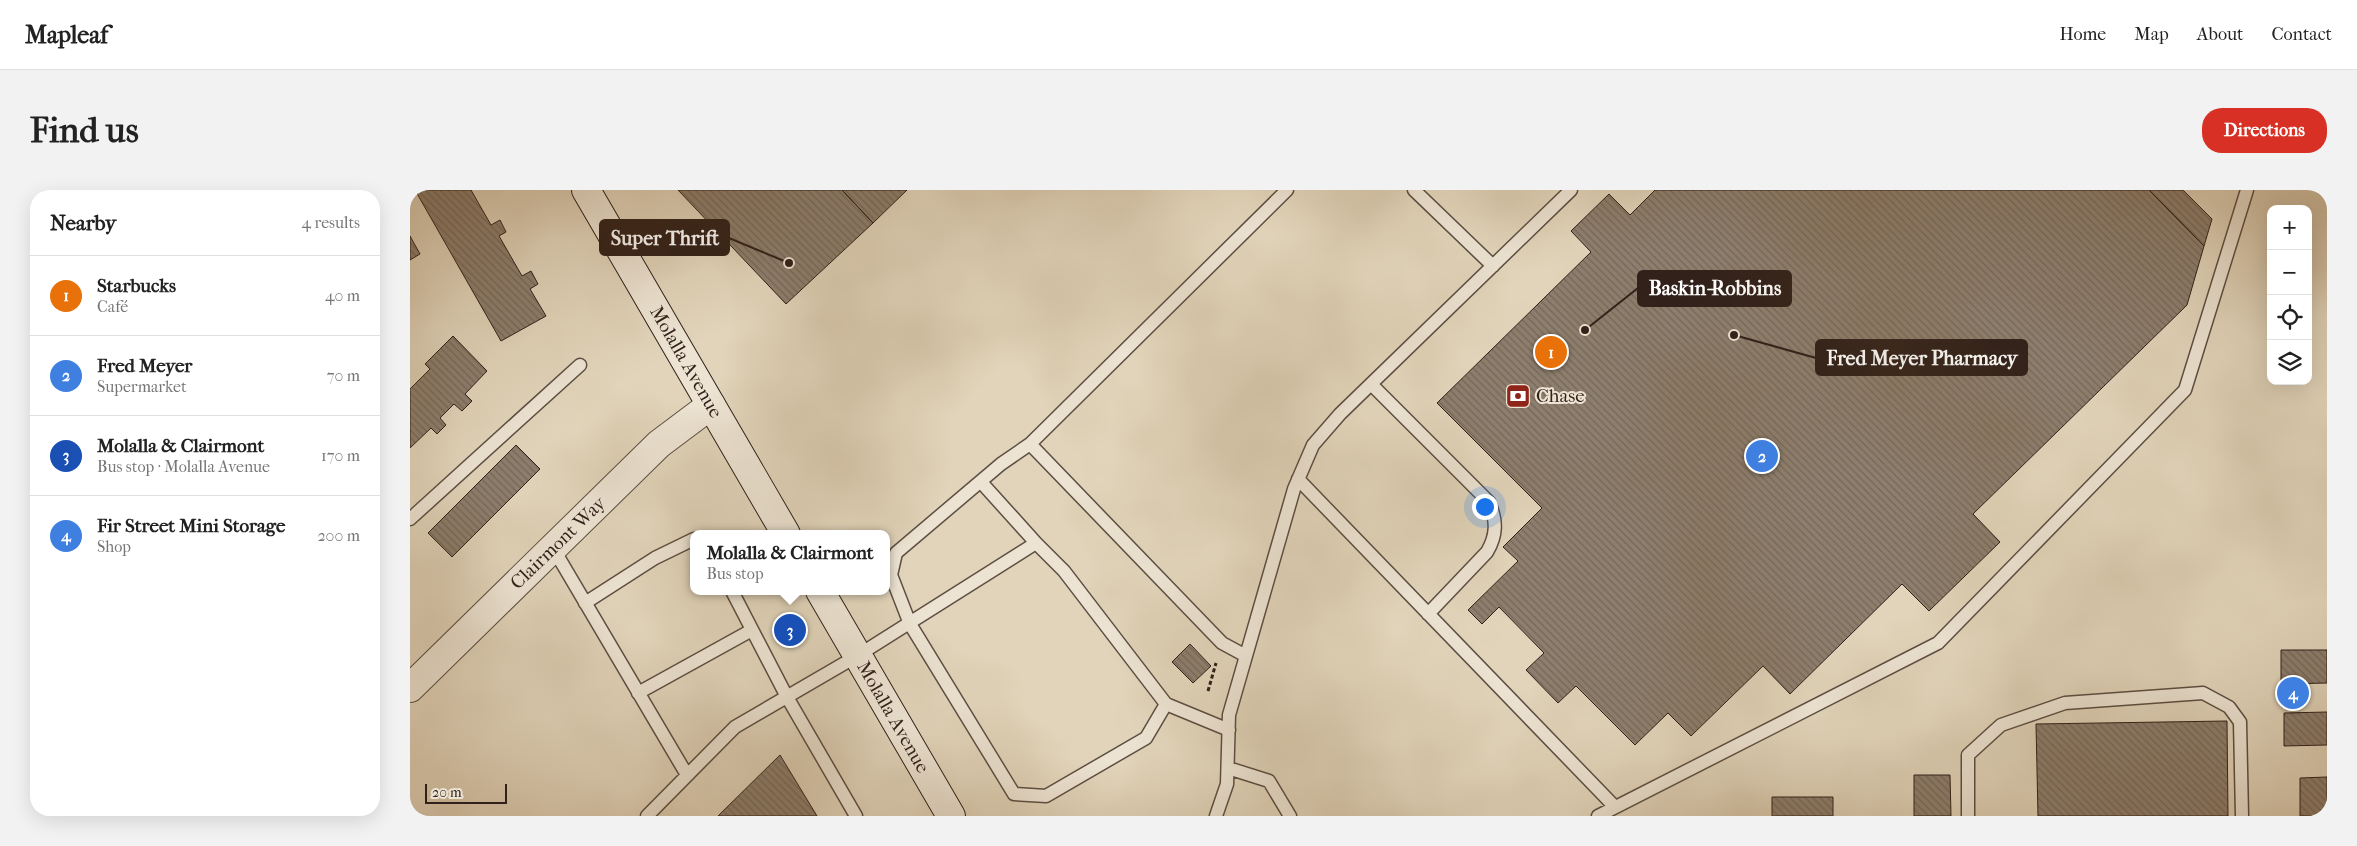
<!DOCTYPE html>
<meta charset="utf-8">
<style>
:root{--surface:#fff;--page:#f2f2f2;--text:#222;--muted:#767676;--line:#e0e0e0;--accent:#d93025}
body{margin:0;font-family:"IM FELL French Canon",serif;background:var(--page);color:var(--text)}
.controls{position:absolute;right:15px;top:15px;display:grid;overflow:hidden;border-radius:10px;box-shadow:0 5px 20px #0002}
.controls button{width:45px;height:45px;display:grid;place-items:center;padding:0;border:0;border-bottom:1px solid var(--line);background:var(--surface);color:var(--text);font:25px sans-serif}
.scale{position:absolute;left:15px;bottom:12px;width:82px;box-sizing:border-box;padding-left:5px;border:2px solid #31211a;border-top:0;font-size:14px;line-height:18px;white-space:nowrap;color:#31211a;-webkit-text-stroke:4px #ece3d2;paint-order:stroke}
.you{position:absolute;left:1074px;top:316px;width:18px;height:18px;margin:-12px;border:4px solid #fff;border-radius:50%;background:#1a73e8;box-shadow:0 0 0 8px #1a73e833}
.badge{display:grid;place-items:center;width:32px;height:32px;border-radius:50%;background:var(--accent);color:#fff;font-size:16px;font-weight:700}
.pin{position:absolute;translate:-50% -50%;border:2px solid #fff;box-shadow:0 1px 5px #0006}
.popup{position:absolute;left:280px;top:340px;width:200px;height:65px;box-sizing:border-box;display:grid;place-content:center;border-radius:10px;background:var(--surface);filter:drop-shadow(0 1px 4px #0005);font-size:16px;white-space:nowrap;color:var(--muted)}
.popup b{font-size:19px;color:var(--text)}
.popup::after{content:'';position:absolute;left:50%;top:100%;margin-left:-10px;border:10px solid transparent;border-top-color:var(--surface)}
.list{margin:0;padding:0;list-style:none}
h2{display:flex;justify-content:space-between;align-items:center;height:65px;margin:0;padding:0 20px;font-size:21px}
h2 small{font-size:16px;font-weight:400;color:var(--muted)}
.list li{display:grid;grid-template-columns:32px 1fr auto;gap:15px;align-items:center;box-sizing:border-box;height:80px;padding:0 20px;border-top:1px solid var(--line)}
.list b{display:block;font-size:19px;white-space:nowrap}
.list p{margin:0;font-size:16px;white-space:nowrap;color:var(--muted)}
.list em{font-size:16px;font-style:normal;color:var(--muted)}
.icon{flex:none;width:28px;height:28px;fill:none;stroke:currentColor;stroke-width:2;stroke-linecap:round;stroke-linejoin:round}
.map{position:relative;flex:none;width:1917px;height:626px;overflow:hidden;border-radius:20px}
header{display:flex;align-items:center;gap:30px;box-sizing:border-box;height:70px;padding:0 25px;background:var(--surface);border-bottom:1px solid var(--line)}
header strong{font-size:24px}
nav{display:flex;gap:28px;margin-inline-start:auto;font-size:18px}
.intro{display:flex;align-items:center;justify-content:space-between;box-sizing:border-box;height:120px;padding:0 30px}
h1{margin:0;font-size:35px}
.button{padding:12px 22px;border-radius:20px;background:var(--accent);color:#fff;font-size:18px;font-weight:700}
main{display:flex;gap:30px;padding:0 30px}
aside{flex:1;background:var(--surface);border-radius:20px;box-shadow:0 5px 20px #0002}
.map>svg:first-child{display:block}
.building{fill:url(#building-back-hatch);stroke:#31211a}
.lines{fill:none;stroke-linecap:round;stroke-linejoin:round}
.service-casing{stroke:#5d4e42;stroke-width:15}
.tertiary-casing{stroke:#5d4e42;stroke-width:30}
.secondary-casing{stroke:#31211a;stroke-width:30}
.path{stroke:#31211a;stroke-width:3;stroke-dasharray:4 2.5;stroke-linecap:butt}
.service{stroke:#ece3d2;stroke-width:12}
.tertiary{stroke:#ece3d2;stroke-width:28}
.secondary{stroke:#ece3d2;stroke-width:28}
.labels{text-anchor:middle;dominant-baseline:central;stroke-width:4;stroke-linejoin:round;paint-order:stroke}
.street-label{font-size:19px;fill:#31211a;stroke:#ece3d2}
.poi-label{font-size:19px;fill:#31211a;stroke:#ece3d2;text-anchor:start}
.leader{fill:none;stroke:#31211a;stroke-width:2}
.callout-dot{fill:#31211a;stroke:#ece3d2;stroke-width:2}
.callout{fill:#31211a;stroke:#31211a;stroke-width:2}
.callout-label{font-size:20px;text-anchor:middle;font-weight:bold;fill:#fff}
</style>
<header>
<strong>Mapleaf</strong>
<nav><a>Home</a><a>Map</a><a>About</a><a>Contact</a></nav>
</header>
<div class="intro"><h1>Find us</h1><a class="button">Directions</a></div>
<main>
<aside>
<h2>Nearby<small>4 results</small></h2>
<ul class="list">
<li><span class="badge" style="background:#e8710a">1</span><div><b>Starbucks</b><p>Café</p></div><em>40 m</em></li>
<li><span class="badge" style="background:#3f7fe0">2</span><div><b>Fred Meyer</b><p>Supermarket</p></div><em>70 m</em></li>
<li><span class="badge" style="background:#1a4fb4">3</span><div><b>Molalla &amp; Clairmont</b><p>Bus stop · Molalla Avenue</p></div><em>170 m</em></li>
<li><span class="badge" style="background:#3f7fe0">4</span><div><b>Fir Street Mini Storage</b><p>Shop</p></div><em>200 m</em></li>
</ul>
</aside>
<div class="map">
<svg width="1917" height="626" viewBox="0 0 1917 626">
<defs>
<pattern id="building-back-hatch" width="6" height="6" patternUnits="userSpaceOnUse" patternTransform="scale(1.25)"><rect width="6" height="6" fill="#8d7e6d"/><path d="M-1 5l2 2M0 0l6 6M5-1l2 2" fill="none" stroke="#746759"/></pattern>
</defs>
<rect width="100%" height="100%" fill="#e1d4ba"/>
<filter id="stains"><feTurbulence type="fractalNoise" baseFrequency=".004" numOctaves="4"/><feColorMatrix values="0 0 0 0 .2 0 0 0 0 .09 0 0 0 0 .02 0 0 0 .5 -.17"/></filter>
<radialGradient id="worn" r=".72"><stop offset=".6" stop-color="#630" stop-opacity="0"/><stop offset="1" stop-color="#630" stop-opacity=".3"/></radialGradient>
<path class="building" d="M5 0H61L81 35 90 30 96 42 89 46 112 86 121 81 128 94 120 99 136 126 91 151Z
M268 0H432L463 33 376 114Z
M432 0H497L463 33Z
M1245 0H1739L1794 56 1777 115 1563 324 1590 352 1519 421 1492 394 1380 504 1353 476 1281 546 1258 523 1225 555 1166 496 1148 513 1116 480 1134 463 1089 417 1072 434 1058 420 1108 371 1093 357 1132 318 1027 213 1181 62 1161 41 1199 4 1220 25Z
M1739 0H1773L1802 29 1794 56Z
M0 46 10 64 0 70Z
M43 146 77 181 55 204 62 211 52 221 44 214 30 228 36 235 27 244 21 238 0 258V199L20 179 15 174Z
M106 255 130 279 42 367 18 343Z
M780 454 801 476 783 493 762 472Z
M1871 460H1917V493L1871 494Z
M1917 522V555L1874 556V523Z
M1817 531 1818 626H1628L1626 534Z
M370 565 407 626H308Z
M1504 585H1540L1541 626H1504Z
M1917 587V626H1890V588Z
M1362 607H1423V626H1362Z"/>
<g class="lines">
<defs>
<path id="service" d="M1004 0 1083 76
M961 194 1079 312C1087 331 1087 345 1077 362L1018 424
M620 254 591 274 486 363 481 385 500 434 604 604 636 606 736 548 756 514
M888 289 1205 617
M571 292 626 353
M0 329 170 175
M143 358 277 585
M322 401 377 507 446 626
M175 413 245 368 284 349
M836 466 812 453 620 254 877 0
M228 503 342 440
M818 578 859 591 880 626
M237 626 325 537 447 466 626 353 654 381 756 514 819 540
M806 626 817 594 819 525 884 299 903 255 930 224 1161 0
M1188 626 1528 453 1775 200 1837 0
M1558 626V565L1591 535 1655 513 1793 503 1819 517 1830 532 1832 626"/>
<path id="tertiary" d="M0 498 249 254 301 215"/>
<path id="secondary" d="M176 0 376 344
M410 401 541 626"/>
</defs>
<use href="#service" class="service-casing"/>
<use href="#tertiary" class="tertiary-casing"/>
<use href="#secondary" class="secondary-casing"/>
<path class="path" d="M798 501 806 473"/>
<use href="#service" class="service"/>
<use href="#tertiary" class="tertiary"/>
<use href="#secondary" class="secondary"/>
</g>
<defs>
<symbol id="bank-square" viewBox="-11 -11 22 22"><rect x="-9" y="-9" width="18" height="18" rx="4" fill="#8f2418" stroke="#ece3d2"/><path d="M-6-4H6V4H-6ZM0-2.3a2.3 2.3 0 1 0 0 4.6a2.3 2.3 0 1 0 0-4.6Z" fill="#fff"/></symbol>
</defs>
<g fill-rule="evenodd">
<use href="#bank-square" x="1094" y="192" width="28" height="28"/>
</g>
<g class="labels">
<g class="street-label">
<text transform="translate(276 172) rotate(60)">Molalla Avenue</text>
<text transform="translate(148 353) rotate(-44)">Clairmont Way</text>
<text transform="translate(483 527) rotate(60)">Molalla Avenue</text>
</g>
<g class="poi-label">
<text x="1126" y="206">Chase</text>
</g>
</g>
<path class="leader" d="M379 73L319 48M1175 140L1228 98M1324 145L1406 168"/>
<g class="callout-dot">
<circle cx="379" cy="73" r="5"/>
<circle cx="1175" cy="140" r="5"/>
<circle cx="1324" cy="145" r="5"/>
</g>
<g class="callout">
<rect x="190" y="30" width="129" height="35" rx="5"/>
<rect x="1228" y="81" width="153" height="35" rx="5"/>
<rect x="1406" y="150" width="211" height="35" rx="5"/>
</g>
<g class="callout-label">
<text x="255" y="55">Super Thrift</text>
<text x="1305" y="105">Baskin-Robbins</text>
<text x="1512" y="175">Fred Meyer Pharmacy</text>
</g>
<rect width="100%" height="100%" filter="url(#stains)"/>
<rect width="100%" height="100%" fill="url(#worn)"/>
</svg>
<div class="controls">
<button>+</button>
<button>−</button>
<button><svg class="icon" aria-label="locate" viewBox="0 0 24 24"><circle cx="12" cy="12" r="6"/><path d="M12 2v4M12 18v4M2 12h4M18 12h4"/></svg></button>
<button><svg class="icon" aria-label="layers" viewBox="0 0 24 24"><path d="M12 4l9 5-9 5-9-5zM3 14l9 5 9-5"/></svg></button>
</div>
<div class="scale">20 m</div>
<div class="you"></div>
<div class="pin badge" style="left:1141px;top:162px;background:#e8710a">1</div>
<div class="pin badge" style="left:1352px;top:266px;background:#3f7fe0">2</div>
<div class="pin badge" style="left:380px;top:440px;background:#1a4fb4">3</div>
<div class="popup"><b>Molalla &amp; Clairmont</b>Bus stop</div>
<div class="pin badge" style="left:1883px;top:503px;background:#3f7fe0">4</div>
</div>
</main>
